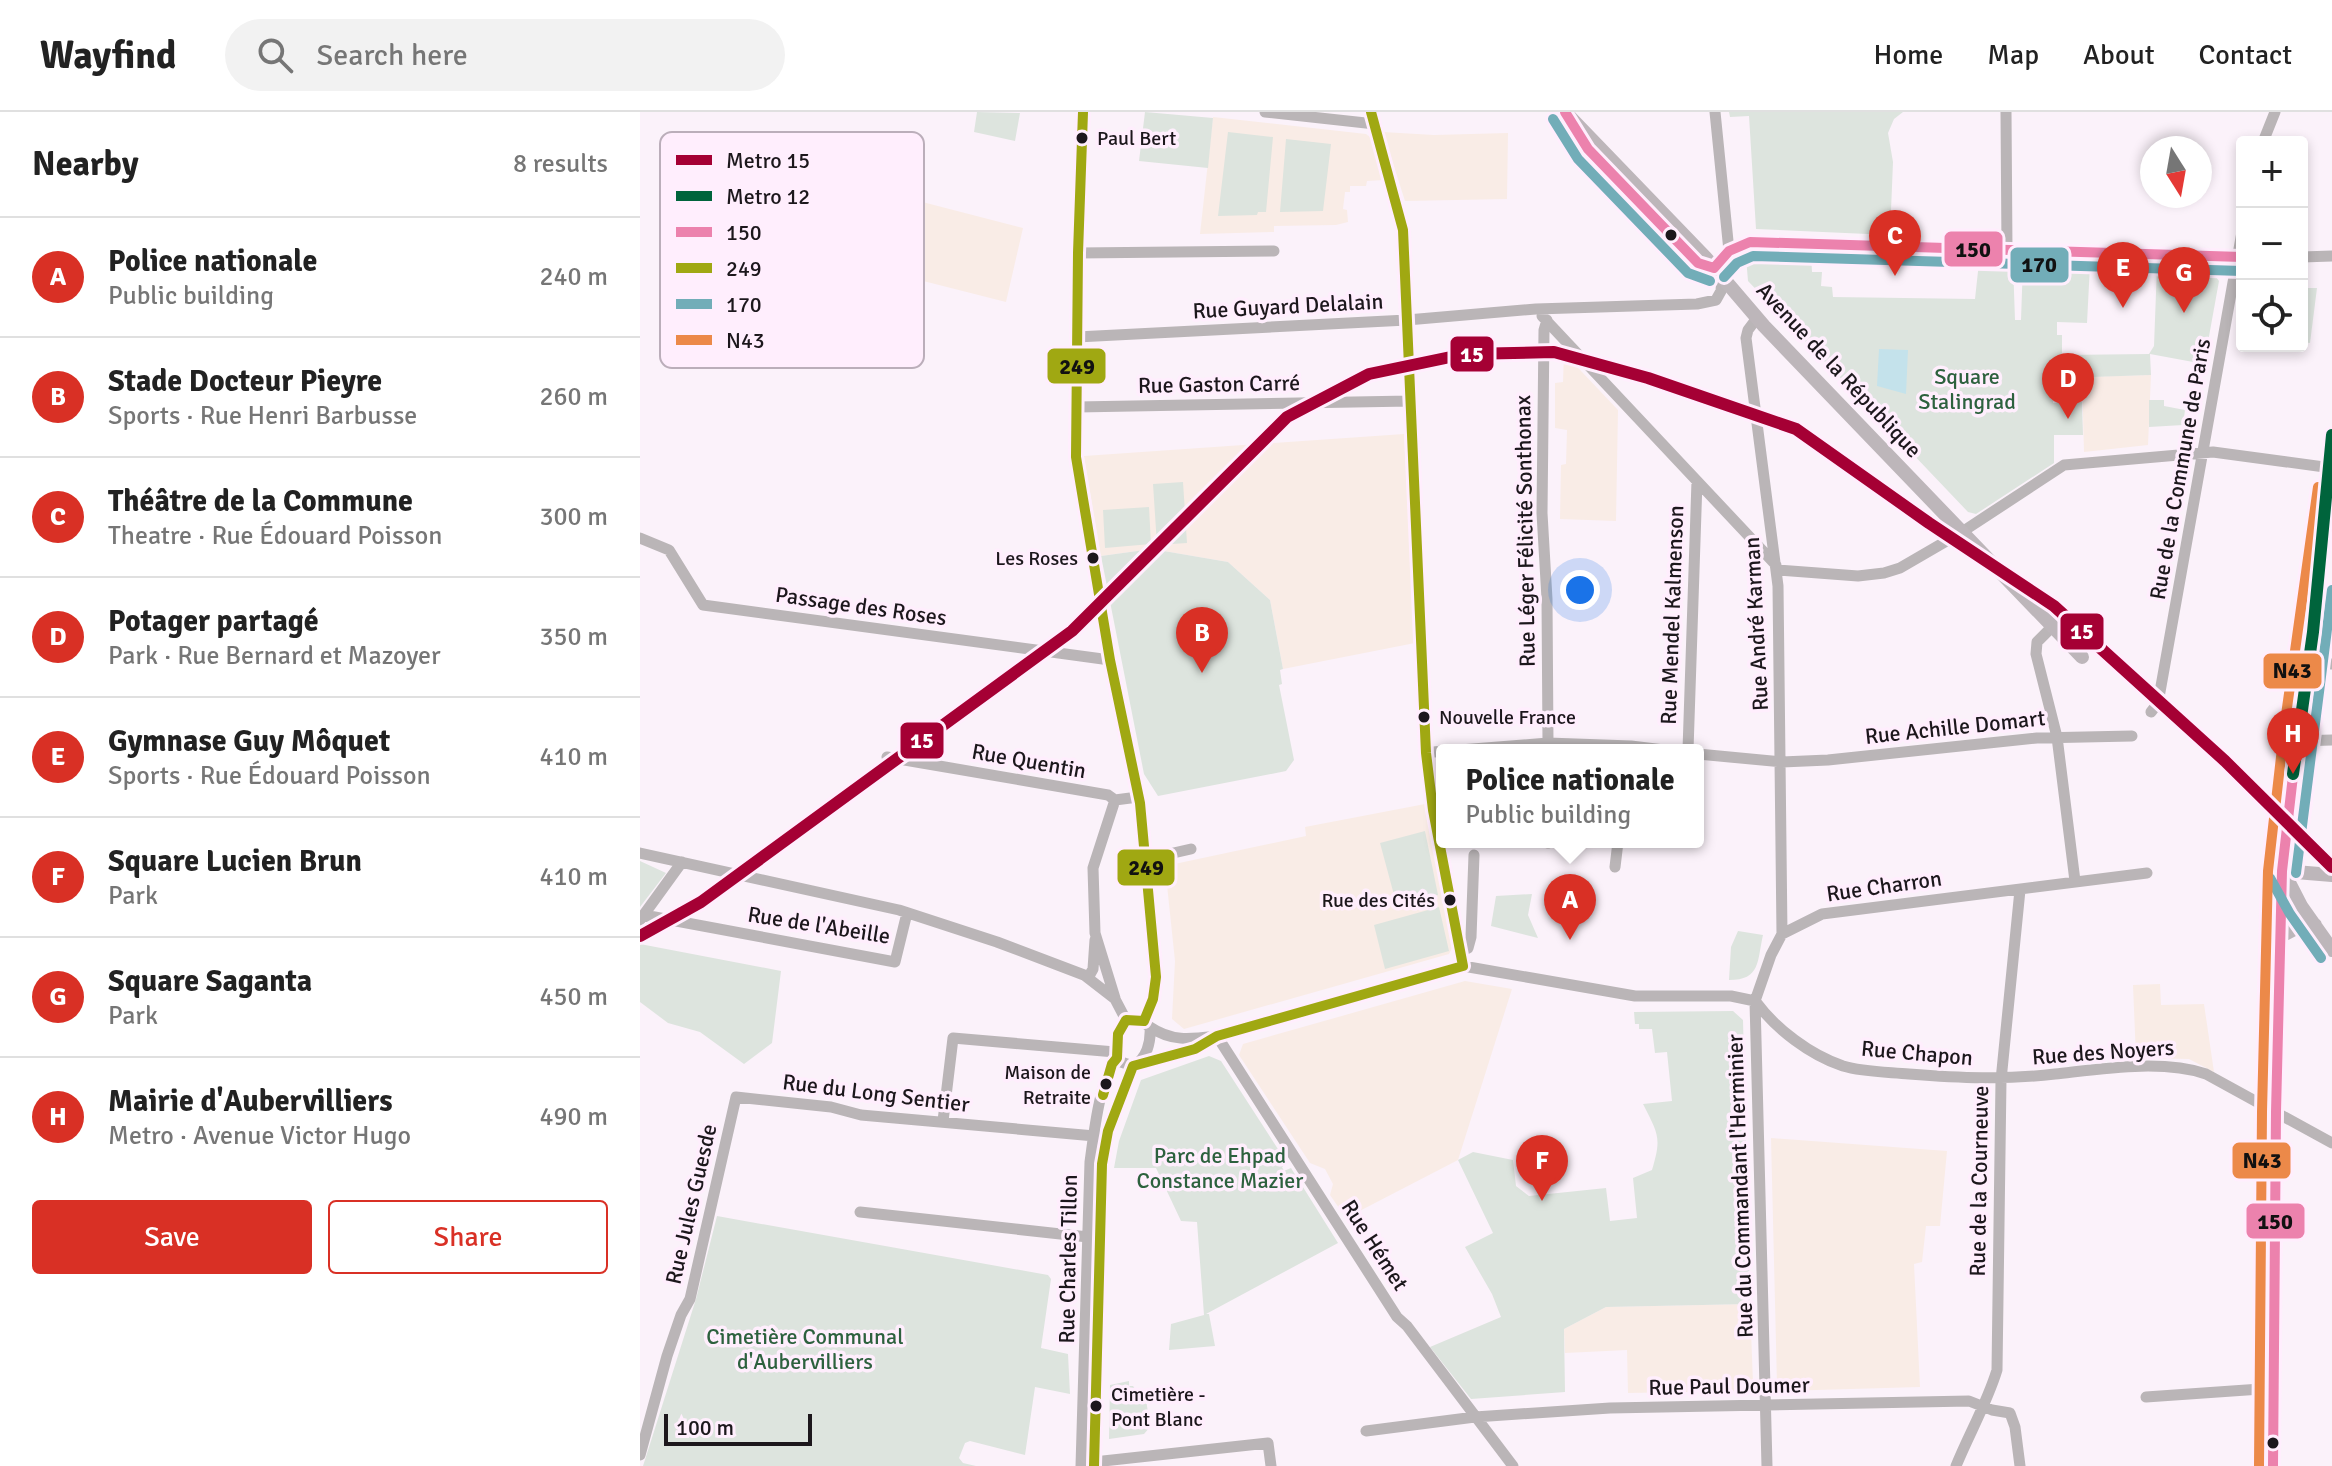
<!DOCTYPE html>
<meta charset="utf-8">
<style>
:root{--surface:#fff;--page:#f2f2f2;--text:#222;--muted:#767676;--line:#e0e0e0;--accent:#d93025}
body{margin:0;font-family:Signika,sans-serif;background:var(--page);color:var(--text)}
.controls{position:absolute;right:24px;top:24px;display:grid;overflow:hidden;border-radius:8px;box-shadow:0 4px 12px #0003}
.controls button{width:72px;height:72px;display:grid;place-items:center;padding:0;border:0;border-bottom:2px solid var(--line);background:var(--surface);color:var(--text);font:40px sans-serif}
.compass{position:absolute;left:1500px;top:24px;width:72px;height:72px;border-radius:50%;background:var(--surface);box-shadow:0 4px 12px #0003;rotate:169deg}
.scale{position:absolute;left:24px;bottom:20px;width:148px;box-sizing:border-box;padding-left:8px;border:4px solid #1c171c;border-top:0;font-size:22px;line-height:28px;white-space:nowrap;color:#1c171c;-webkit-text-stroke:6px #ffeefd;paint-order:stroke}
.you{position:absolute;left:940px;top:478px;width:28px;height:28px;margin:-20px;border:6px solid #fff;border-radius:50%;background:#1a73e8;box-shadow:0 0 0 12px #1a73e833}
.badge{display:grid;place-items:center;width:52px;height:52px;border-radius:50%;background:var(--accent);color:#fff;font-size:26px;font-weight:700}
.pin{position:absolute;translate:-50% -66px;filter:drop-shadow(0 2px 4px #0008)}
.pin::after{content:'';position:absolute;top:42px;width:28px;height:24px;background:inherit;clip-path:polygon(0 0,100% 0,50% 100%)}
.popup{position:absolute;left:796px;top:632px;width:268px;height:104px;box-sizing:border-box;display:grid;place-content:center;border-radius:8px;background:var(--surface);filter:drop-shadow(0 2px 6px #0005);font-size:26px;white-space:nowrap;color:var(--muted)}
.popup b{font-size:30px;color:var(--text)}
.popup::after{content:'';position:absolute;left:50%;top:100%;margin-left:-16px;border:16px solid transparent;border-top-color:var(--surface)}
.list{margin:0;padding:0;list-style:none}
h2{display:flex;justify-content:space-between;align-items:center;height:104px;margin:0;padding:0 32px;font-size:34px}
h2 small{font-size:26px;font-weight:400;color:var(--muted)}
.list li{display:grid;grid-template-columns:52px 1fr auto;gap:24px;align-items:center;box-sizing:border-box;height:120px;padding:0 32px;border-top:2px solid var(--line)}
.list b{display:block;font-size:30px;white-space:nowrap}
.list p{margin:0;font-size:26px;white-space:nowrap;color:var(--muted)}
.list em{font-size:26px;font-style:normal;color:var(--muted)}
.actions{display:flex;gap:16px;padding:24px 32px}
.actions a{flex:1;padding:18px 0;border:2px solid var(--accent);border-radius:8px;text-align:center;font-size:28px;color:var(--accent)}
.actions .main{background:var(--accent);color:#fff}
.icon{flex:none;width:44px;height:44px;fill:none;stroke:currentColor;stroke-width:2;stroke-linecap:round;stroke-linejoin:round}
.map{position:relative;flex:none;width:1692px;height:1354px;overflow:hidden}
header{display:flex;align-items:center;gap:48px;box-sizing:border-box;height:112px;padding:0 40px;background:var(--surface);border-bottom:2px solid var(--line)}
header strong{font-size:38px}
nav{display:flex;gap:44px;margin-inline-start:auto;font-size:28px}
.search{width:560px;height:72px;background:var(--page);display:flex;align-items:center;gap:20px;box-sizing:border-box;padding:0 28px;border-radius:44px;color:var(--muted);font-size:30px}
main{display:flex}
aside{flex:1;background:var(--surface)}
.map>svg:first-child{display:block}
.education{fill:#f9ece6}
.green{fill:#dde4de}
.water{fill:#c4e2eb}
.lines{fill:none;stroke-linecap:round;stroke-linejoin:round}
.minor{stroke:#bab5b7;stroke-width:11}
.major{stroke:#bdb6ba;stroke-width:14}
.bus-1-casing{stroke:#ffeefd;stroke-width:16}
.bus-2-casing{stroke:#ffeefd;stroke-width:16}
.bus-3-casing{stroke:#ffeefd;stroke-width:16}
.bus-4-casing{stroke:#ffeefd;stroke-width:16}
.bus-1{stroke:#ec82ad;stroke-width:10}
.bus-2{stroke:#a0a812;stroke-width:10}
.bus-3{stroke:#72adb8;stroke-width:10}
.bus-4{stroke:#ec8949;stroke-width:10}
.metro-1-casing{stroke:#ffeefd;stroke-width:18}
.metro-2-casing{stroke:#ffeefd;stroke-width:18}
.metro-1{stroke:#a50034;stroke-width:12}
.metro-2{stroke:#00643c;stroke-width:12}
.bus-dot{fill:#1c171c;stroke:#ffeefd;stroke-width:3}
.labels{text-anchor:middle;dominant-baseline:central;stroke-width:7;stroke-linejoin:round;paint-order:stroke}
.bus-label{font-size:20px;fill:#1c171c;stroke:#ffeefd;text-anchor:start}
.street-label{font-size:22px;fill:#1c171c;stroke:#ffeefd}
.park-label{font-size:22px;fill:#2d613e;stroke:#ffeefd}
.key{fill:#ffeefd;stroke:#bbaeba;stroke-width:2}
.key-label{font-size:22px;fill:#1c171c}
.line-badge{stroke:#ffeefd;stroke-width:3}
.badge-label{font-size:22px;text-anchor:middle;font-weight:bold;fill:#fff}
.pale-badge-label{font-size:22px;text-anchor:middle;font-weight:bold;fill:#111}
</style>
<header>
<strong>Wayfind</strong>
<div class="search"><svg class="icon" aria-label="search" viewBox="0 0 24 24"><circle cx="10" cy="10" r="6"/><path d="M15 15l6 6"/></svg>Search here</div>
<nav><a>Home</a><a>Map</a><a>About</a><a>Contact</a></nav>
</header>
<main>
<aside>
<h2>Nearby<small>8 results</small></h2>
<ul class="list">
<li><span class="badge">A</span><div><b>Police nationale</b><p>Public building</p></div><em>240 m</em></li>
<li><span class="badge">B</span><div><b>Stade Docteur Pieyre</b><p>Sports · Rue Henri Barbusse</p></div><em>260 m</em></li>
<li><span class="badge">C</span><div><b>Théâtre de la Commune</b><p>Theatre · Rue Édouard Poisson</p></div><em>300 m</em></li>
<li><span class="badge">D</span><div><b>Potager partagé</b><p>Park · Rue Bernard et Mazoyer</p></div><em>350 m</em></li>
<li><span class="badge">E</span><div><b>Gymnase Guy Môquet</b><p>Sports · Rue Édouard Poisson</p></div><em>410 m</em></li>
<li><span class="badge">F</span><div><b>Square Lucien Brun</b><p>Park</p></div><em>410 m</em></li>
<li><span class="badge">G</span><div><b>Square Saganta</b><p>Park</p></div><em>450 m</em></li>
<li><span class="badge">H</span><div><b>Mairie d'Aubervilliers</b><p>Metro · Avenue Victor Hugo</p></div><em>490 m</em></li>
</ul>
<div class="actions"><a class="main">Save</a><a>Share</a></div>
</aside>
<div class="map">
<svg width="1692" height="1354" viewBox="0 0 1692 1354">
<rect width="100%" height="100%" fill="#fbf2fa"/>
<path class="education" d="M573 5 726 22 730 25 744 68 727 69 726 74H710V80H705L703 97 707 98 708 110 696 113 634 114V120L560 122Z
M743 20 794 23 868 21 867 87 765 89Z
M209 71 383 116 366 190 236 157 245 119 201 108Z
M924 241 978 298 976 409 920 407 921 353 926 352 927 318 915 316V271L923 270Z
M1511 263 1508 333 1444 340 1442 265Z
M764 322 775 531 643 557 630 488 588 450 512 437 461 444 444 344Z
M785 692 812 836 809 842 544 917 532 907 535 849 525 754 666 724 665 715Z
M825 869 872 877 818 1048 706 1106 690 1083 693 1072 685 1057 670 1051 599 943 603 932Z
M1520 872 1521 893 1564 892 1574 960 1549 947 1496 946 1493 873Z
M1131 1026 1307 1039 1300 1114H1286L1282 1150 1274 1152 1280 1275 1142 1279 1137 1273Z
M1110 1192 1113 1271 1105 1279 988 1281 987 1238 925 1241 924 1217 966 1195Z"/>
<path class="green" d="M337 0 380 1 375 29 334 20Z
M505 0 573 6 568 56 499 49Z
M1089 0H1263L1254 7 1248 21 1253 50 1250 123 1116 117 1109 4 1090 5Z
M588 20 633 25 626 100H618L617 103 578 104Z
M646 27 691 32 683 99 640 100Z
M1110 140 1171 142 1172 160H1182L1181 174 1192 175 1193 185 1335 187 1339 150 1373 151 1375 208H1381L1383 150 1450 153 1447 211 1417 210V223H1422V243L1509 242 1514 234 1517 154 1569 155 1579 169 1564 252 1510 242 1511 263 1422 266 1421 255H1412L1413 291 1442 290 1443 323H1414V351L1336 402 1328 400 1108 169 1106 145Z
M1662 176H1677L1670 231 1662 230Z
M1509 288H1524V294L1545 298 1543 313 1509 315Z
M543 370 547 431 517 433 513 372Z
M509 395 511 432 465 436 463 398Z
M512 437 588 450 630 488 643 557 640 558 642 572 639 573 654 648 646 659 518 684 504 662 461 444Z
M785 719 798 783 757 794 740 731Z
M0 749 26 761 0 795Z
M892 782 888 803 898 826 851 814 856 784Z
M799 795 809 839 745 857 734 813Z
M1098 819 1123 823C1117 849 1121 868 1089 868L1091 835Z
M0 832 141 859 132 931 104 952 60 920 28 911 0 890Z
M1093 899 1103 908 1110 1192 966 1195 924 1217 925 1280 831 1287 790 1235 861 1205 852 1182 825 1135 853 1121 818 1048 833 1040 873 1048 876 1074 889 1084 966 1076 970 1109 997 1106 993 1066 1012 1058C1022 1025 1018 1022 1003 992L1032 989 1027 940 1015 941 1012 917H999V912H995L994 900Z
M569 944 581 949 647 1051 642 1055 644 1059 651 1056 698 1131 566 1202H569L575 1234 529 1238 531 1212 564 1203 557 1110 541 1109 516 1056H474L479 1029 501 968Z
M77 1104 408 1163 411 1167 401 1236 428 1242 430 1282 395 1275 385 1343 330 1329 325 1331 319 1346 323 1351 336 1354H3L56 1187Z
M489 1269V1274H493L498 1281 505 1280 510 1315 504 1322 469 1327 470 1273Z"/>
<path class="water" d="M1239 237 1268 238 1266 282 1237 274Z"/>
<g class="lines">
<path class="minor" d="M443 0 438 141 436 345 470 548 500 691 507 747 516 865 513 887 504 909
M625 0 735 12
M731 0 763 118 786 641 793 698 823 854
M1075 0 1089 139
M1366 0 1367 137
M1623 30 1635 0
M438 141 634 139
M1662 145 1692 144
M1074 156 1089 139 1110 130 1602 145
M902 204 1136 453
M1117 206 1108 218 1106 226 1138 474 1142 822
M907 208 904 218 902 401 907 487 908 631
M437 225 767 208 896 197 1057 192 1076 188 1081 179 1082 165
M437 295 770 289
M0 426 29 438 63 493 470 548
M1137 458 1218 464 1244 461 1260 456 1322 420 1424 353 1573 340 1692 356
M1412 515 1397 530 1396 542 1417 625 1435 769
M1663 550 1692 552
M1511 600 1518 591 1602 120
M1658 629 1692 628
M820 638 908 631 991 634 1024 638
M1048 638 1057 369
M786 641 802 639
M1058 642 1142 650 1188 648 1397 626 1492 624
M247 645 468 683 475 688 498 685
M475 688 453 756 455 821 475 886
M908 731V730
M0 741 259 798 357 830 444 863 475 887 486 908
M507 747 551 737
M975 755 978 730
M4 803 255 850 267 801
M0 808 42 750
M820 840 828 836 831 825 834 743
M448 866 453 857 455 828
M1116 890C1136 917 1170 943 1203 954 1223 960 1248 960 1269 962 1320 966 1365 968 1415 962 1461 957 1522 947 1566 962L1692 1031
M498 907 510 915C511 930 507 947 493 954L481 950C470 938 480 920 486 908Z
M510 915C532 930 551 927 577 924L823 854 995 884H1091L1115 889
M577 924 757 1205 767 1214 873 1354
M500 951C527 947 550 940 574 926
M303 1009 313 926 475 940
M220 1100 448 1125
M1506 1285 1635 1276
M726 1319 835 1305 970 1296 1329 1289 1352 1298 1370 1301 1375 1315 1380 1354
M0 1343 27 1244 41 1203 50 1187 96 985 191 995 221 1003 466 1025
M454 1350 628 1331 631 1354
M441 1354 450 1050C454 1022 459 968 477 946
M454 1354 462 1052 468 1019 493 954
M1127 1354 1115 889 1131 843 1142 822 1182 802 1507 761
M1316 1354C1329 1322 1347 1291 1357 1258L1361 968 1380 778"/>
<path class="major" d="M925 0 1065 145 1124 214 1442 545
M1642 759 1692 763
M1643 759 1661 794 1692 838
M1641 824 1656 816 1675 813
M1633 1354 1636 1000 1642 759 1659 612 1692 377"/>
<defs>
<path id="bus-1" d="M925 0 948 37 1058 151 1074 156
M1074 156 1089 139 1110 130 1602 145
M1633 1354 1636 1000 1642 759 1659 612 1692 377"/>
<path id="bus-2" d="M443 0 438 141 436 345 470 548 500 691 516 865 513 887 504 909 486 908 478 922 477 946 472 952 463 983
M454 1354 462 1052 468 1019 493 954 555 937 577 924 823 854 793 698 786 641 763 118 731 0"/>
<path id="bus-3" d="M913 7 938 47 1048 161 1070 169
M1084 165 1097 151 1113 144 1602 159
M1656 761 1692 478
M1630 766 1650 802 1681 846"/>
<path id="bus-4" d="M1619 1354 1622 1000 1628 759 1645 610 1678 375"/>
</defs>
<use href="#bus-1" class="bus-1-casing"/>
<use href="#bus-2" class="bus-2-casing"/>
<use href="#bus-3" class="bus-3-casing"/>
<use href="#bus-4" class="bus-4-casing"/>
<use href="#bus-1" class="bus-1"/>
<use href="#bus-2" class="bus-2"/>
<use href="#bus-3" class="bus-3"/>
<use href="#bus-4" class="bus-4"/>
<defs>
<path id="metro-1" d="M0 824 61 790 432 519 647 305 729 262 825 242 914 240 1008 266 1156 317 1289 411 1414 494 1585 649 1692 755"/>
<path id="metro-2" d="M1653 662 1673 520 1692 323"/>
</defs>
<use href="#metro-1" class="metro-1-casing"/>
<use href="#metro-2" class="metro-2-casing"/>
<use href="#metro-1" class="metro-1"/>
<use href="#metro-2" class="metro-2"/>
</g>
<g class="bus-dot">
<circle cx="442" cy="26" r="7"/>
<circle cx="1031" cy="123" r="7"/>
<circle cx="453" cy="446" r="7"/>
<circle cx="784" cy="605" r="7"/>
<circle cx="810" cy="788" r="7"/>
<circle cx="466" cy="972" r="7"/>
<circle cx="456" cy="1294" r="7"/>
<circle cx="1633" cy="1331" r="7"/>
</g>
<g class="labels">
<g class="bus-label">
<text x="457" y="26">Paul Bert</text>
<text x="438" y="446" text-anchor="end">Les Roses</text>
<text x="799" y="605">Nouvelle France</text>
<text x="795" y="788" text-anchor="end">Rue des Cités</text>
<text x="451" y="960" text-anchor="end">Maison de<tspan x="451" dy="25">Retraite</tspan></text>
<text x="471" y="1282">Cimetière -<tspan x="471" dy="25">Pont Blanc</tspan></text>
</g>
<g class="street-label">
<text transform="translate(648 194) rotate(-3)">Rue Guyard Delalain</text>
<text transform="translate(1199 258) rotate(47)">Avenue de la République</text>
<text transform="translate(579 272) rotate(-1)">Rue Gaston Carré</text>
<text transform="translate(1540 357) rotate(-80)">Rue de la Commune de Paris</text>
<text transform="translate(885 419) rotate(-91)">Rue Léger Félicité Sonthonax</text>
<text transform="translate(221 494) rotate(8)">Passage des Roses</text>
<text transform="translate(1032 503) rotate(-88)">Rue Mendel Kalmenson</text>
<text transform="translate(1116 512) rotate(-93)">Rue André Karman</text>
<text transform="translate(1315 615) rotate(-6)">Rue Achille Domart</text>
<text transform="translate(389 649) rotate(10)">Rue Quentin</text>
<text transform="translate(1244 774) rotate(-8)">Rue Charron</text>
<text transform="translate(179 813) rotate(9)">Rue de l'Abeille</text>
<text transform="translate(1463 940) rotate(-4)">Rue des Noyers</text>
<text transform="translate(1277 941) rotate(5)">Rue Chapon</text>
<text transform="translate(236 981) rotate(7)">Rue du Long Sentier</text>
<text transform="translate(1339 1069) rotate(-89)">Rue de la Courneuve</text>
<text transform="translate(1100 1074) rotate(-92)">Rue du Commandant l'Herminier</text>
<text transform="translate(51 1092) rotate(-77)">Rue Jules Guesde</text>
<text transform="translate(735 1133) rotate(57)">Rue Hémet</text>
<text transform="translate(428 1147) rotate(-89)">Rue Charles Tillon</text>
<text transform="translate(1089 1274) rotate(-1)">Rue Paul Doumer</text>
</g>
<g class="park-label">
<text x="1327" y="264">Square<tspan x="1327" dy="25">Stalingrad</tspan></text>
<text x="580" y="1043">Parc de Ehpad<tspan x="580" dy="25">Constance Mazier</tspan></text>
<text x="165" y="1224">Cimetière Communal<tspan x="165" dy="25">d'Aubervilliers</tspan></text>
</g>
</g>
<rect x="20" y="20" width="264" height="236" rx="12" class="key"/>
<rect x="36" y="43" width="36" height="10" fill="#a50034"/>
<rect x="36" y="79" width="36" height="10" fill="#00643c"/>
<rect x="36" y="115" width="36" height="10" fill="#ec82ad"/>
<rect x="36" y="151" width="36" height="10" fill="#a0a812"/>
<rect x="36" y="187" width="36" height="10" fill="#72adb8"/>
<rect x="36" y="223" width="36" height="10" fill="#ec8949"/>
<g class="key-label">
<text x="86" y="56">Metro 15</text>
<text x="86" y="92">Metro 12</text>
<text x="86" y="128">150</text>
<text x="86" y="164">249</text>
<text x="86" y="200">170</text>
<text x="86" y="236">N43</text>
</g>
<g class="line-badge">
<rect x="1303" y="118" width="61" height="38" rx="8" fill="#ec82ad"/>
<rect x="1369" y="134" width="61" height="38" rx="8" fill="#72adb8"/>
<rect x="809" y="223" width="46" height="38" rx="8" fill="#a50034"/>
<rect x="406" y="235" width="61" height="38" rx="8" fill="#a0a812"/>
<rect x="1419" y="500" width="46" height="39" rx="8" fill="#a50034"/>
<rect x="1622" y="540" width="61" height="38" rx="8" fill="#ec8949"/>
<rect x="259" y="609" width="46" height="39" rx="8" fill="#a50034"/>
<rect x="476" y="736" width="60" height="39" rx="8" fill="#a0a812"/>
<rect x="1591" y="1029" width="61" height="39" rx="8" fill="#ec8949"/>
<rect x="1605" y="1090" width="61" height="38" rx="8" fill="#ec82ad"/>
</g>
<g class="badge-label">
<text x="832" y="250">15</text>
<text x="1442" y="527">15</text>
<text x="282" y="636">15</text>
</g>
<g class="pale-badge-label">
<text x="1333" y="145">150</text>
<text x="1399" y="160">170</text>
<text x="437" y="262">249</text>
<text x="1652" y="566">N43</text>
<text x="506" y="763">249</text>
<text x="1622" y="1056">N43</text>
<text x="1635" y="1117">150</text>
</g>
</svg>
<div class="controls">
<button>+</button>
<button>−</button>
<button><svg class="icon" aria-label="locate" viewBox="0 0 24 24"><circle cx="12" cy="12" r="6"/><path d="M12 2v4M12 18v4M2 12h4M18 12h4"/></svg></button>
</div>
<svg class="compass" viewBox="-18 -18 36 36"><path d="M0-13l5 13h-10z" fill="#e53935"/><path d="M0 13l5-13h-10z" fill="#767676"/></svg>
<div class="scale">100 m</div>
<div class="you"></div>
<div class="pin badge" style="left:930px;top:828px">A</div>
<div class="popup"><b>Police nationale</b>Public building</div>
<div class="pin badge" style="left:562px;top:561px">B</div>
<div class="pin badge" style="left:1255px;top:164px">C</div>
<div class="pin badge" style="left:1428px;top:307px">D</div>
<div class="pin badge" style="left:1483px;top:196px">E</div>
<div class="pin badge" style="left:902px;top:1089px">F</div>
<div class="pin badge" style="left:1544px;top:201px">G</div>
<div class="pin badge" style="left:1653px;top:662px">H</div>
</div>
</main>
